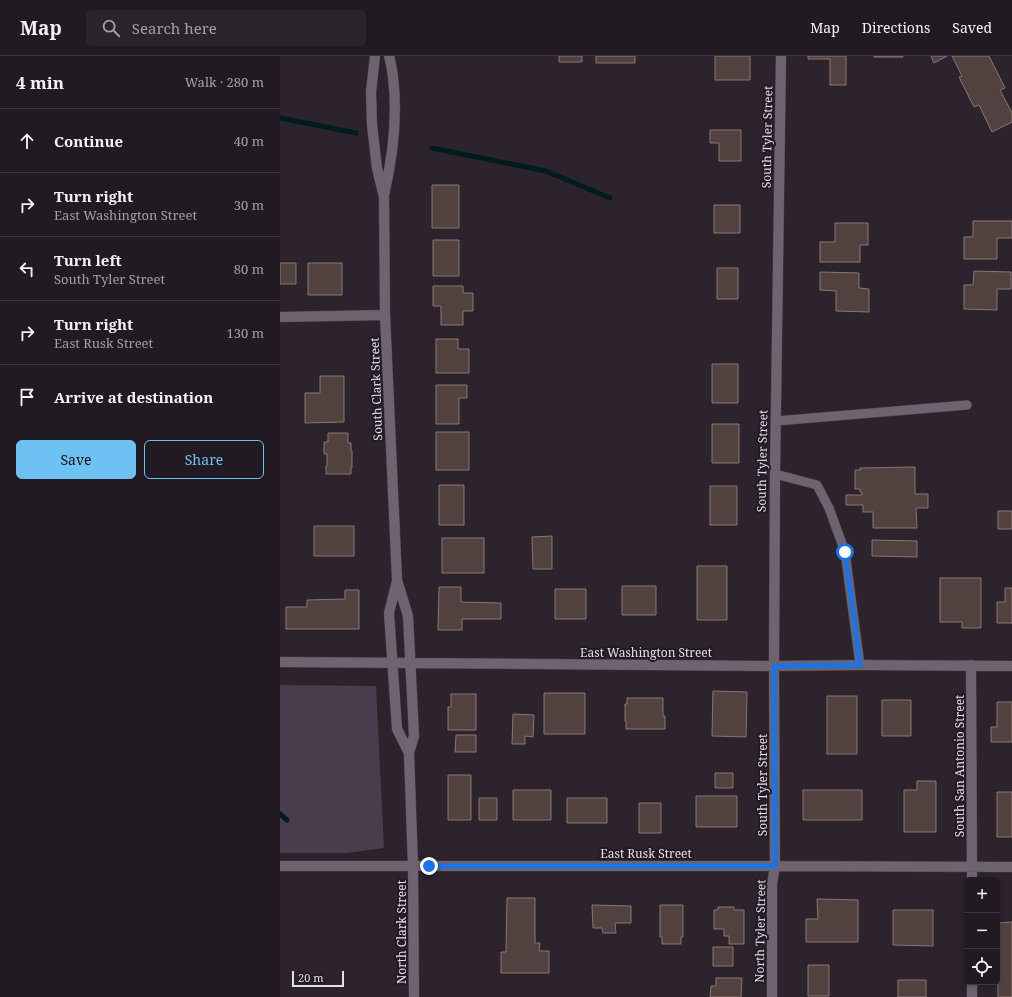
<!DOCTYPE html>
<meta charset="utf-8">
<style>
:root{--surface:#211a22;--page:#29232a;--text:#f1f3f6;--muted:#a2a1a5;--line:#3e3840;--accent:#6dc2f3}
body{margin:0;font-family:"Noto Serif",serif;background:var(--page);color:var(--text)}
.controls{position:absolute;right:12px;bottom:12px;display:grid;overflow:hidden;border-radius:6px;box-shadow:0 2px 6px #0003}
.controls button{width:36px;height:36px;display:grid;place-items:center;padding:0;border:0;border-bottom:1px solid var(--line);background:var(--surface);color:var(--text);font:20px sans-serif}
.scale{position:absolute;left:12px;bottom:10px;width:52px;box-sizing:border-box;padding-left:4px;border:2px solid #e5e0e7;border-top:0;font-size:11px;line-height:14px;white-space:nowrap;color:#e5e0e7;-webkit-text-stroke:3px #221a24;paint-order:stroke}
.stop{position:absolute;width:12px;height:12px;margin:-9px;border:3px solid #1a73e8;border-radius:50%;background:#fff}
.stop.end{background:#1a73e8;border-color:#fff;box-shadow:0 1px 4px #0008}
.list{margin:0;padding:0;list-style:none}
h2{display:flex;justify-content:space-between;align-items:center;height:52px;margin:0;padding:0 16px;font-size:17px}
h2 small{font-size:13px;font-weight:400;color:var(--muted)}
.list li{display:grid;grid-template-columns:26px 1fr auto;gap:12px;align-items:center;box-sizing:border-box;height:64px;padding:0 16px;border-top:1px solid var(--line)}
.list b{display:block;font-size:15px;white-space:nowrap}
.list p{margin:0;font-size:13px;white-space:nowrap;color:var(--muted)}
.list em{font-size:13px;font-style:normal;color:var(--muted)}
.actions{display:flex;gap:8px;padding:12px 16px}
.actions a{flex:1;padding:9px 0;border:1px solid var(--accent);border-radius:6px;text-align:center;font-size:14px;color:var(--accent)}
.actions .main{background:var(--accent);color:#111}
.icon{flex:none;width:22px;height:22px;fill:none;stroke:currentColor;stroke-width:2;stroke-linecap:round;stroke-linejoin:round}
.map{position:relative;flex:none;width:732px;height:941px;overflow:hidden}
header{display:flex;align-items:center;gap:24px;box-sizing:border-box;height:56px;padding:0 20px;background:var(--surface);border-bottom:1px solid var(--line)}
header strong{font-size:19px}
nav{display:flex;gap:22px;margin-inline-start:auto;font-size:14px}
.search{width:280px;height:36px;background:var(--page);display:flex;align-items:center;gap:10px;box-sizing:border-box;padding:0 14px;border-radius:6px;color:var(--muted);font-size:15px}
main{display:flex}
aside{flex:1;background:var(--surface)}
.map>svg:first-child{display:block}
.green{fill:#493c4c}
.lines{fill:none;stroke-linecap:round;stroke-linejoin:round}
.stream{stroke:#011c1e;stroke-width:5}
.building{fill:#52423f;stroke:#887672}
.service-casing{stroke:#463f47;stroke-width:10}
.minor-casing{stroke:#463f47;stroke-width:11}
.service{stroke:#6e6470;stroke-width:9}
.minor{stroke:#6e6470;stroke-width:10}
.route{stroke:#1a73e8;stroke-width:5}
.labels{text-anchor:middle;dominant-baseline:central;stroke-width:4;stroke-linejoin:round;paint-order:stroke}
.street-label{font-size:12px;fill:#e5e0e7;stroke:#221a24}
</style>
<header>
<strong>Map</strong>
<div class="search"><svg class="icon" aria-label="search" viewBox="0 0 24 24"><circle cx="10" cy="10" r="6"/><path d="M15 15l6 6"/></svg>Search here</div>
<nav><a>Map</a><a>Directions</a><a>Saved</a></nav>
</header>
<main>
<aside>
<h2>4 min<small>Walk · 280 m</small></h2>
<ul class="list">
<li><svg class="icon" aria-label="ahead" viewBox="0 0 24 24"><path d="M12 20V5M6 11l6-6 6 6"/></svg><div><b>Continue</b></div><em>40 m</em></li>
<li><svg class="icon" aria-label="right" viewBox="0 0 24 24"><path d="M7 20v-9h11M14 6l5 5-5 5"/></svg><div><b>Turn right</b><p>East Washington Street</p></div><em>30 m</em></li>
<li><svg class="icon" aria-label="left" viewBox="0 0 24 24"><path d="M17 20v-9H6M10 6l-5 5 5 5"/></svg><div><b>Turn left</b><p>South Tyler Street</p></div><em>80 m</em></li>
<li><svg class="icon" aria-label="right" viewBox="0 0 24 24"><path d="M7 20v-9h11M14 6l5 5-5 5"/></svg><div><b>Turn right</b><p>East Rusk Street</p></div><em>130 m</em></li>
<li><svg class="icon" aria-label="arrive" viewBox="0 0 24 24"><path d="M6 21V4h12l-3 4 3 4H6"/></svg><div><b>Arrive at destination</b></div></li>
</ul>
<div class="actions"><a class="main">Save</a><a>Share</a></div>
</aside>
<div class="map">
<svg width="732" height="941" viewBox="0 0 732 941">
<rect width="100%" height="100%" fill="#2c232d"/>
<path class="green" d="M0 629 96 630 104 792 67 797H0Z"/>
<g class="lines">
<path class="stream" d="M0 62 76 77
M152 92 266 115 330 142
M0 758 7 764"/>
</g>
<path class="building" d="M279 0H302V6H279Z
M316 0H355V7H316Z
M435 0H470V24H435Z
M528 0H566V29H550V3H528Z
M594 0H623V1H594Z
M651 0H667L654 7Z
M672 0H709L725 32 720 34 732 57V66L712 76 699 49 694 51 679 21 682 20Z
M430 74H461V105H439V87H430Z
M152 129H179V172H152Z
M434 149H460V177H434Z
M693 165H732V182H717V203H684V181H693Z
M555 167H588V189H580V206H540V186H555Z
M153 184H179V220H153Z
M0 207H16V228H0Z
M28 207H62V239H28Z
M437 212H458V243H437Z
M694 215 731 216V233H717V254L684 253V229H693Z
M540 216 579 217V232L589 233V256L556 255V235L540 234Z
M153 230H183V237H193V255H183V269H161V250H153Z
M156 283H178V293H189V317H156Z
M432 308H458V347H432Z
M40 320H64V366L25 367V337H40Z
M156 329H187V342H179V368H156Z
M432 368H459V407H432Z
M156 376H189V414H156Z
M48 377H68V387H71V395H72V412H71V418H46V410H47V398H44V386H48Z
M635 411V438H648V452H636L637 472H593V456H583V449H566V439H582V436H580V433H575V414H580V412Z
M159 429H184V469H159Z
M430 430H457V469H430Z
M718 455H732V473H718Z
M34 470H74V500H34Z
M272 480V513H253L252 481Z
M162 482H204V517H162Z
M592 484 637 485V501L592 500Z
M417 510H447V564H417Z
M660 522H701V572H682V566H660Z
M342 530H376V559H342Z
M159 531H181V546L221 547V563H182V574H158Z
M725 532H732V567H717V546H725Z
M275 533H306V563H275Z
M65 534H79V573H6V551H27V544L65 543Z
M433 635 467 636 466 681 432 680Z
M264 637H305V678H264Z
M171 638H196V674H168V651H171Z
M547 640H577V698H547Z
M347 642H383V660H385V673H346V665H345V648H347Z
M602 644H631V680H602Z
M717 646H732V686H711V671H717Z
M233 658 254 659 253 681 245 680V688H232Z
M176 679H196V696H175Z
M435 717H453V732H435Z
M168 719H191V764H168Z
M637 725H656V776H624V734H637Z
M233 734H271V764H233Z
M523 734H582V764H523Z
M717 736H732V781H717Z
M416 740H457V771H416Z
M199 742H217V764H199Z
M287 742H327V767H287Z
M359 747H381V777H359Z
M227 842H255V887H260L259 895H269V917H221V896H226Z
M537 843 578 844V886H526V863H538Z
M312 849 351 850V867H335L336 877H323L322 872H313Z
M380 849H403V881H401V888H382V881H380Z
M438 851H454V854H464V888H449V880H444V873H434V854H438Z
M613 854H653V890L613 889Z
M732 866V941H718L717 867Z
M433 891H453V910H433Z
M528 909H549V940H528Z
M436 922H462L461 941H430L431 930H436Z
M618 924H646V941H618Z"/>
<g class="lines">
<defs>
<path id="service" d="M496 365 687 349
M495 418 537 429 549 452 565 496 580 609"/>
<path id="minor" d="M95 0 91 36 92 69 97 112 104 141 105 259 117 524 128 560 134 680 129 697 133 810 134 941
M104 139C113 100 118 61 113 21 112 14 111 7 109 0
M0 261 105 259
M117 525 109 557 117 673 129 697
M0 606 494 610 580 609 732 610
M691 609 692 824
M0 810H495L732 811
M492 941V828L495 810 494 610 495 418 501 0
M692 941V926"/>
</defs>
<use href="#service" class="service-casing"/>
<use href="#minor" class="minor-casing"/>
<use href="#service" class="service"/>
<use href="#minor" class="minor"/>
</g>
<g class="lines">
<path class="route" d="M149 810H495L494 610 580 609 565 496"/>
</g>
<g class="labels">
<g class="street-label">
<text transform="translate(487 81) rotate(-89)">South Tyler Street</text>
<text transform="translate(96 333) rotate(-92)">South Clark Street</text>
<text transform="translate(482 405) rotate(-89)">South Tyler Street</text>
<text x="366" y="596">East Washington Street</text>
<text transform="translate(679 710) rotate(-90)">South San Antonio Street</text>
<text transform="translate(482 729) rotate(-90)">South Tyler Street</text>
<text x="366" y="797">East Rusk Street</text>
<text transform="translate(480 875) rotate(-89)">North Tyler Street</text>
<text transform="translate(121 876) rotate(-90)">North Clark Street</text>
</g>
</g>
</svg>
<div class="controls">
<button>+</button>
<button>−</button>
<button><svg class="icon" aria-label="locate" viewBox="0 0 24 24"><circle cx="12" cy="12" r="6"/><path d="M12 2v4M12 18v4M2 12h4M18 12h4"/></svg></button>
</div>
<div class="scale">20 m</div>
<div class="stop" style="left:565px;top:496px"></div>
<div class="stop end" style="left:149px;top:810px"></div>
</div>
</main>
